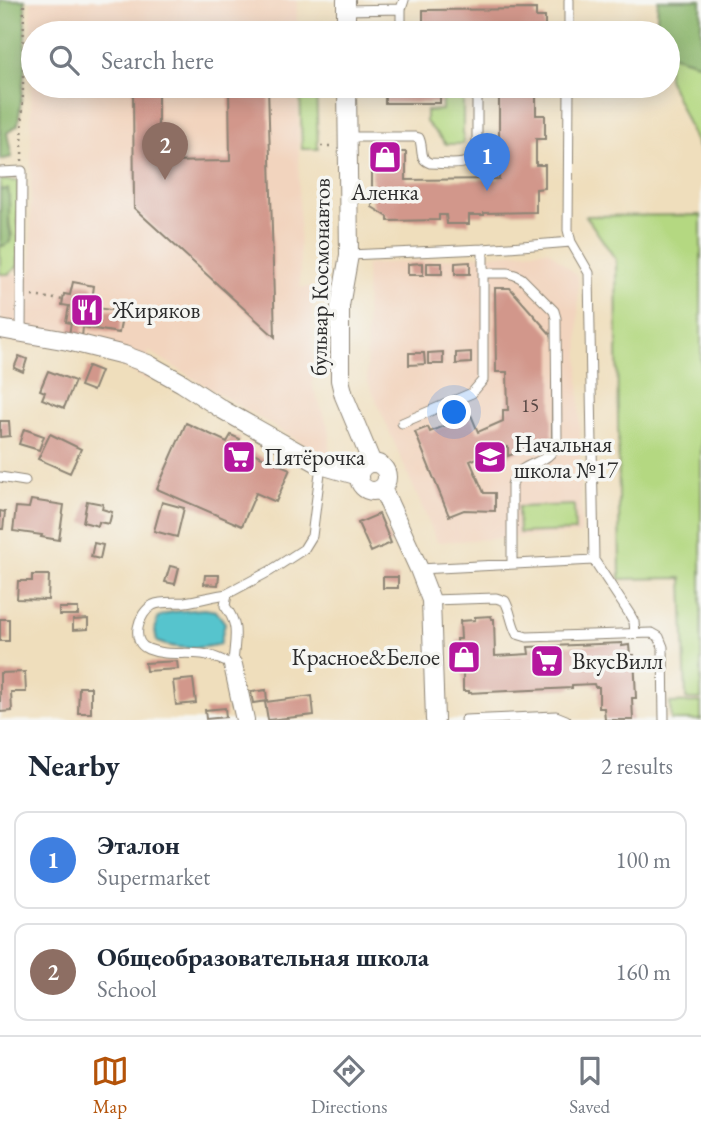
<!DOCTYPE html>
<meta charset="utf-8">
<style>
:root{--surface:#fff;--page:#f6f6f7;--text:#1f2937;--muted:#747a83;--line:#e0e1e3;--accent:#b45309}
body{margin:0;font-family:"EB Garamond",serif;background:var(--page);color:var(--text)}
.you{position:absolute;left:455px;top:413px;width:24px;height:24px;margin:-18px;border:5px solid #fff;border-radius:50%;background:#1a73e8;box-shadow:0 0 0 10px #1a73e833}
.badge{display:grid;place-items:center;width:46px;height:46px;border-radius:50%;background:var(--accent);color:#fff;font-size:23px;font-weight:700}
.pin{position:absolute;translate:-50% -58px;filter:drop-shadow(0 2px 4px #0008)}
.pin::after{content:'';position:absolute;top:37px;width:24px;height:21px;background:inherit;clip-path:polygon(0 0,100% 0,50% 100%)}
.list{margin:0;padding:0;list-style:none}
h2{display:flex;justify-content:space-between;align-items:center;height:91px;margin:0;padding:0 28px;font-size:30px}
h2 small{font-size:23px;font-weight:400;color:var(--muted)}
.list li{display:grid;grid-template-columns:46px 1fr auto;gap:21px;align-items:center;box-sizing:border-box;height:98px;margin:0 14px 14px;padding:0 14px;border:2px solid var(--line);border-radius:14px}
.list b{display:block;font-size:26px;white-space:nowrap}
.list p{margin:0;font-size:23px;white-space:nowrap;color:var(--muted)}
.list em{font-size:23px;font-style:normal;color:var(--muted)}
.icon{flex:none;width:38px;height:38px;fill:none;stroke:currentColor;stroke-width:2;stroke-linecap:round;stroke-linejoin:round}
.map{position:relative;flex:none;width:701px;height:720px;overflow:hidden}
.search{position:absolute;background:var(--surface);box-shadow:0 4px 18px #0003;left:21px;right:21px;top:21px;height:77px;display:flex;align-items:center;gap:18px;box-sizing:border-box;padding:0 24px;border-radius:38px;color:var(--muted);font-size:26px}
.sheet{height:315px;background:var(--surface)}
nav{display:flex;justify-content:space-around;align-items:center;box-sizing:border-box;height:98px;border-top:2px solid var(--line);background:var(--surface);font-size:19px;color:var(--muted)}
nav a{display:grid;justify-items:center;gap:4px}
nav .on{color:var(--accent)}
.map>svg:first-child{display:block}
.built{fill:#f2d4be}
.green{fill:#b4d881;stroke:#708256;stroke-width:2}
.forest{fill:#8fb86f;stroke:#5d724d;stroke-width:2}
.water{fill:#57c4cd;stroke:#41787c;stroke-width:2}
.building{fill:#d2978b}
.lines{fill:none;stroke-linecap:round;stroke-linejoin:round}
.lane-casing{stroke:#8d8474;stroke-width:11}
.street-casing{stroke:#8d8474;stroke-width:20}
.path{stroke:#8d8474;stroke-width:2.5;stroke-dasharray:2 5;stroke-linecap:butt}
.lane{stroke:#fff;stroke-width:9}
.street{stroke:#fff;stroke-width:18}
.labels{text-anchor:middle;dominant-baseline:central;stroke-width:7;stroke-linejoin:round;paint-order:stroke}
.number-label{font-size:19px;fill:#554643}
.poi-label{font-size:23px;fill:#2b2b2b;stroke:#f6f6f2;text-anchor:start}
.street-label{font-size:23px;fill:#2b2b2b;stroke:#f6f6f2}
</style>
<div class="map">
<svg width="701" height="720" viewBox="0 0 701 720">
<rect width="100%" height="100%" fill="#f6f6f2"/>
<filter id="ink" filterUnits="userSpaceOnUse"><feTurbulence type="fractalNoise" baseFrequency=".0143" numOctaves="2"/><feDisplacementMap in="SourceGraphic" scale="14" xChannelSelector="R" yChannelSelector="G"/><feConvolveMatrix kernelMatrix="1 2 1 2 8 2 1 2 1" color-interpolation-filters="sRGB"/></filter>
<filter id="wash" filterUnits="userSpaceOnUse"><feTurbulence type="fractalNoise" baseFrequency=".00686" numOctaves="4" result="noise"/><feDisplacementMap in="SourceGraphic" scale="28" xChannelSelector="R" yChannelSelector="G"/><feGaussianBlur stdDeviation="1.57" result="paint"/><feColorMatrix in="noise" values="0 0 0 0 0 0 0 0 0 0 0 0 0 0 0 0 0 1.4 0 .05"/><feComposite in="paint" operator="in"/></filter>
<g filter="url(#wash)">
<rect width="100%" height="100%" fill="#efdebc"/>
<path class="built" d="M31 0H297V33H33V86H298L300 287H312L313 388 330 431 329 455 317 452 194 379 149 351 148 381 115 362 71 348 0 341V274H31Z
M548 250 578 276 581 534 437 542 367 379 366 265Z"/>
<path class="green" d="M668 54 701 64V154L668 78Z
M300 86H316L318 149H302Z
M442 90H457L463 95V144H446L426 122V111L442 110Z
M0 180 18 181V266L9 274H0V245L3 246 12 235C7 220 10 204 8 189L0 190Z
M701 215V699H686L682 578 620 579 616 260 586 216Z
M574 505 575 531 519 533 518 507Z
M701 702V720H671L670 703Z"/>
<path class="forest" d="M0 0H25V67L18 125 7 133 12 157 0 160Z
M658 0H701V64L668 54V33H656Z
M8 189C10 201 9 213 9 225 10 232 12 235 10 242L3 246 0 245V190Z"/>
<path class="water" d="M204 609 216 611 225 623 220 644C199 649 177 650 157 642L155 630 158 617 172 612Z"/>
<g id="blocks">
<path class="building" d="M536 9V17H545V33H423V10Z
M133 86H158V162L230 161 229 86H268L275 337 134 208Z
M391 86H404V88H440V103H385V88H391Z
M499 86H536V115H545V139H536V165H545V188L536 189V212L484 213V215H469V224H447L446 215H439V220L388 221V217L372 207V152H406V180L499 179Z
M470 262V274H455V263Z
M423 263V275H408V264Z
M427 263H442V274H427Z
M73 282 94 286 91 307 123 312 119 333 83 327 82 337 69 335 71 323 66 322 69 306 62 305 64 294 70 295Z
M495 288H510L552 336V438L508 456V447H503L470 461 484 493H495V511L464 510 449 516 415 432 428 427 430 432 471 415 478 432 503 421V410H508L507 372H496Z
M443 352V364H428V353Z
M471 352V363L456 364V353Z
M409 353H424L425 364 409 365Z
M19 356 27 359 23 372 14 368Z
M88 366 101 371 93 391 80 386Z
M48 371 75 381 64 408 42 399 45 392 40 390Z
M0 421H9L10 436 0 437Z
M186 423 227 442 231 435 240 439 237 446 290 469 276 502 256 493 242 526 157 489Z
M24 429 44 436 39 450 19 444Z
M50 434 81 449 70 473 38 459Z
M31 500 64 505 59 540 41 537 42 535 13 531 16 507 29 508Z
M87 501 103 504 102 509 112 512 109 524 99 522 98 526 83 522Z
M162 502 184 508 177 537 154 531Z
M0 511 5 512 3 529H0Z
M379 514 391 543 371 552 358 523Z
M94 543 103 545 100 559 91 557Z
M170 566 179 568 175 584 165 582Z
M32 575H49L48 600 17 599 18 581H32Z
M205 575H219L218 585 204 584Z
M383 577H398V588H383Z
M59 608H78V615H59Z
M491 616 492 619H494L495 656 529 654 528 647 622 643V646L629 645 630 655H634L636 698H632L633 720H605L604 708H599V687H595L594 684 572 685V688L469 693V691H463V673H459L457 639H461L460 621 475 620V617Z
M0 619H9V641H0Z
M88 619V629L73 630V620Z
M177 661 178 669 146 671 145 663Z
M25 672 26 692H11L12 711 0 712V673Z
M193 679 196 703 176 705 173 681Z
M79 687H91V713H78Z
M266 690 267 701 253 703 251 692Z
M312 696 314 715 268 720 265 702Z
M225 708 226 717 206 719 205 710Z"/>
</g>
</g>
<g filter="url(#ink)">
<use href="#blocks" fill-opacity="0" stroke="#8d8474" stroke-width="2"/>
<g class="lines">
<defs>
<path id="lane" d="M346 10 401 9
M401 33V9L404 0
M569 33V0
M347 137H414L419 138C424 148 418 159 430 163 446 163 470 169 477 152V96L475 90 470 86
M0 172 22 171 21 333
M349 255 483 249 571 242 568 230 569 86
M483 273H508L515 275 521 278 554 311 556 318 557 441C549 470 521 456 512 485V564
M402 423 472 393 483 380V249
M0 477 25 481
M594 560 629 613 634 622 635 633
M419 569 594 560 589 273 571 242
M227 594C213 596 199 600 185 602 175 603 161 601 153 605 138 613 130 642 148 649 165 656 184 652 202 654 213 655 223 661 233 665 234 640 241 627 225 606L227 594 270 571 304 549 312 536 321 465
M431 600 496 598 505 601C511 612 511 623 517 634L527 637 652 633 659 637 663 647 664 720
M465 720 556 716 566 720"/>
<path id="street" d="M346 0V33
M347 86 349 255 340 306V380L344 396 372 463
M0 329 68 341 124 355 148 364 182 383 223 410 321 465 359 476
M359 477a14 14 0 1 1 28 0a14 14 0 1 1-28 0Z
M382 488 419 569 431 600 435 720
M233 665 245 720"/>
</defs>
<use href="#lane" class="lane-casing"/>
<use href="#street" class="street-casing"/>
<path class="path" d="M321 146H332
M22 161 24 0
M32 296 63 300"/>
<use href="#lane" class="lane"/>
<use href="#street" class="street"/>
</g>
</g>
<defs>
<symbol id="shop-square" viewBox="-11 -11 22 22"><rect x="-9" y="-9" width="18" height="18" rx="4" fill="#b5179e" stroke="#f6f6f2"/><path d="M-5-2.5h2.3a2.7 3.5 0 0 1 5.4 0H5L5.5 6h-11ZM-1.5-2.5h3a1.5 2.3 0 0 0-3 0Z" fill="#fff"/></symbol>
<symbol id="restaurant-square" viewBox="-11 -11 22 22"><rect x="-9" y="-9" width="18" height="18" rx="4" fill="#b5179e" stroke="#f6f6f2"/><path d="M-5-6h1v4h1v-4h1v4h1v-4h1v5L-1.5 .5V6h-2V.5L-5-1ZM5-6V6H3V1.5H1.5Q1.5-4 5-6Z" fill="#fff"/></symbol>
<symbol id="supermarket-square" viewBox="-11 -11 22 22"><rect x="-9" y="-9" width="18" height="18" rx="4" fill="#b5179e" stroke="#f6f6f2"/><path d="M-6-5.5h2.5l.6 2H6L4.5 2H-2.5L-4.4-4H-6ZM-1.5 3.2a1.3 1.3 0 1 0 .1 0ZM3 3.2a1.3 1.3 0 1 0 .1 0Z" fill="#fff"/></symbol>
<symbol id="school-square" viewBox="-11 -11 22 22"><rect x="-9" y="-9" width="18" height="18" rx="4" fill="#b5179e" stroke="#f6f6f2"/><path d="M0-5L7-2L0 1L-7-2ZM-4 1L0 2.5L4 1V4Q0 6-4 4Z" fill="#fff"/></symbol>
</defs>
<g fill-rule="evenodd">
<use href="#shop-square" x="366" y="138" width="38" height="38"/>
<use href="#restaurant-square" x="68" y="291" width="38" height="38"/>
<use href="#supermarket-square" x="220" y="438" width="38" height="38"/>
<use href="#school-square" x="471" y="438" width="38" height="38"/>
<use href="#shop-square" x="445" y="638" width="38" height="38"/>
<use href="#supermarket-square" x="528" y="642" width="38" height="38"/>
</g>
<g class="labels">
<g class="number-label">
<text x="530" y="405">15</text>
</g>
<g class="poi-label">
<text x="385" y="192" text-anchor="middle">Аленка</text>
<text x="112" y="310">Жиряков</text>
<text x="514" y="444">Начальная<tspan x="514" dy="26">школа №17</tspan></text>
<text x="264" y="457">Пятёрочка</text>
<text x="440" y="657" text-anchor="end">Красное&amp;Белое</text>
<text x="572" y="661">ВкусВилл</text>
</g>
<g class="street-label">
<text transform="translate(320 277) rotate(-89)">бульвар Космонавтов</text>
</g>
</g>
</svg>
<div class="you"></div>
<div class="pin badge" style="left:487px;top:191px;background:#3f7fe0">1</div>
<div class="pin badge" style="left:165px;top:180px;background:#8d6e63">2</div>
<div class="search"><svg class="icon" aria-label="search" viewBox="0 0 24 24"><circle cx="10" cy="10" r="6"/><path d="M15 15l6 6"/></svg>Search here</div>
</div>
<section class="sheet">
<h2>Nearby<small>2 results</small></h2>
<ul class="list">
<li><span class="badge" style="background:#3f7fe0">1</span><div><b>Эталон</b><p>Supermarket</p></div><em>100 m</em></li>
<li><span class="badge" style="background:#8d6e63">2</span><div><b>Общеобразовательная школа</b><p>School</p></div><em>160 m</em></li>
</ul>
</section>
<nav>
<a class="on"><svg class="icon" aria-label="map" viewBox="0 0 24 24"><path d="M3 6l6-2 6 2 6-2v14l-6 2-6-2-6 2zM9 4v14M15 6v14"/></svg>Map</a>
<a><svg class="icon" aria-label="directions" viewBox="0 0 24 24"><path d="M12 3l9 9-9 9-9-9zM9 14v-3h6M13 9l2 2-2 2"/></svg>Directions</a>
<a><svg class="icon" aria-label="saved" viewBox="0 0 24 24"><path d="M7 4h10v16l-5-4-5 4z"/></svg>Saved</a>
</nav>
